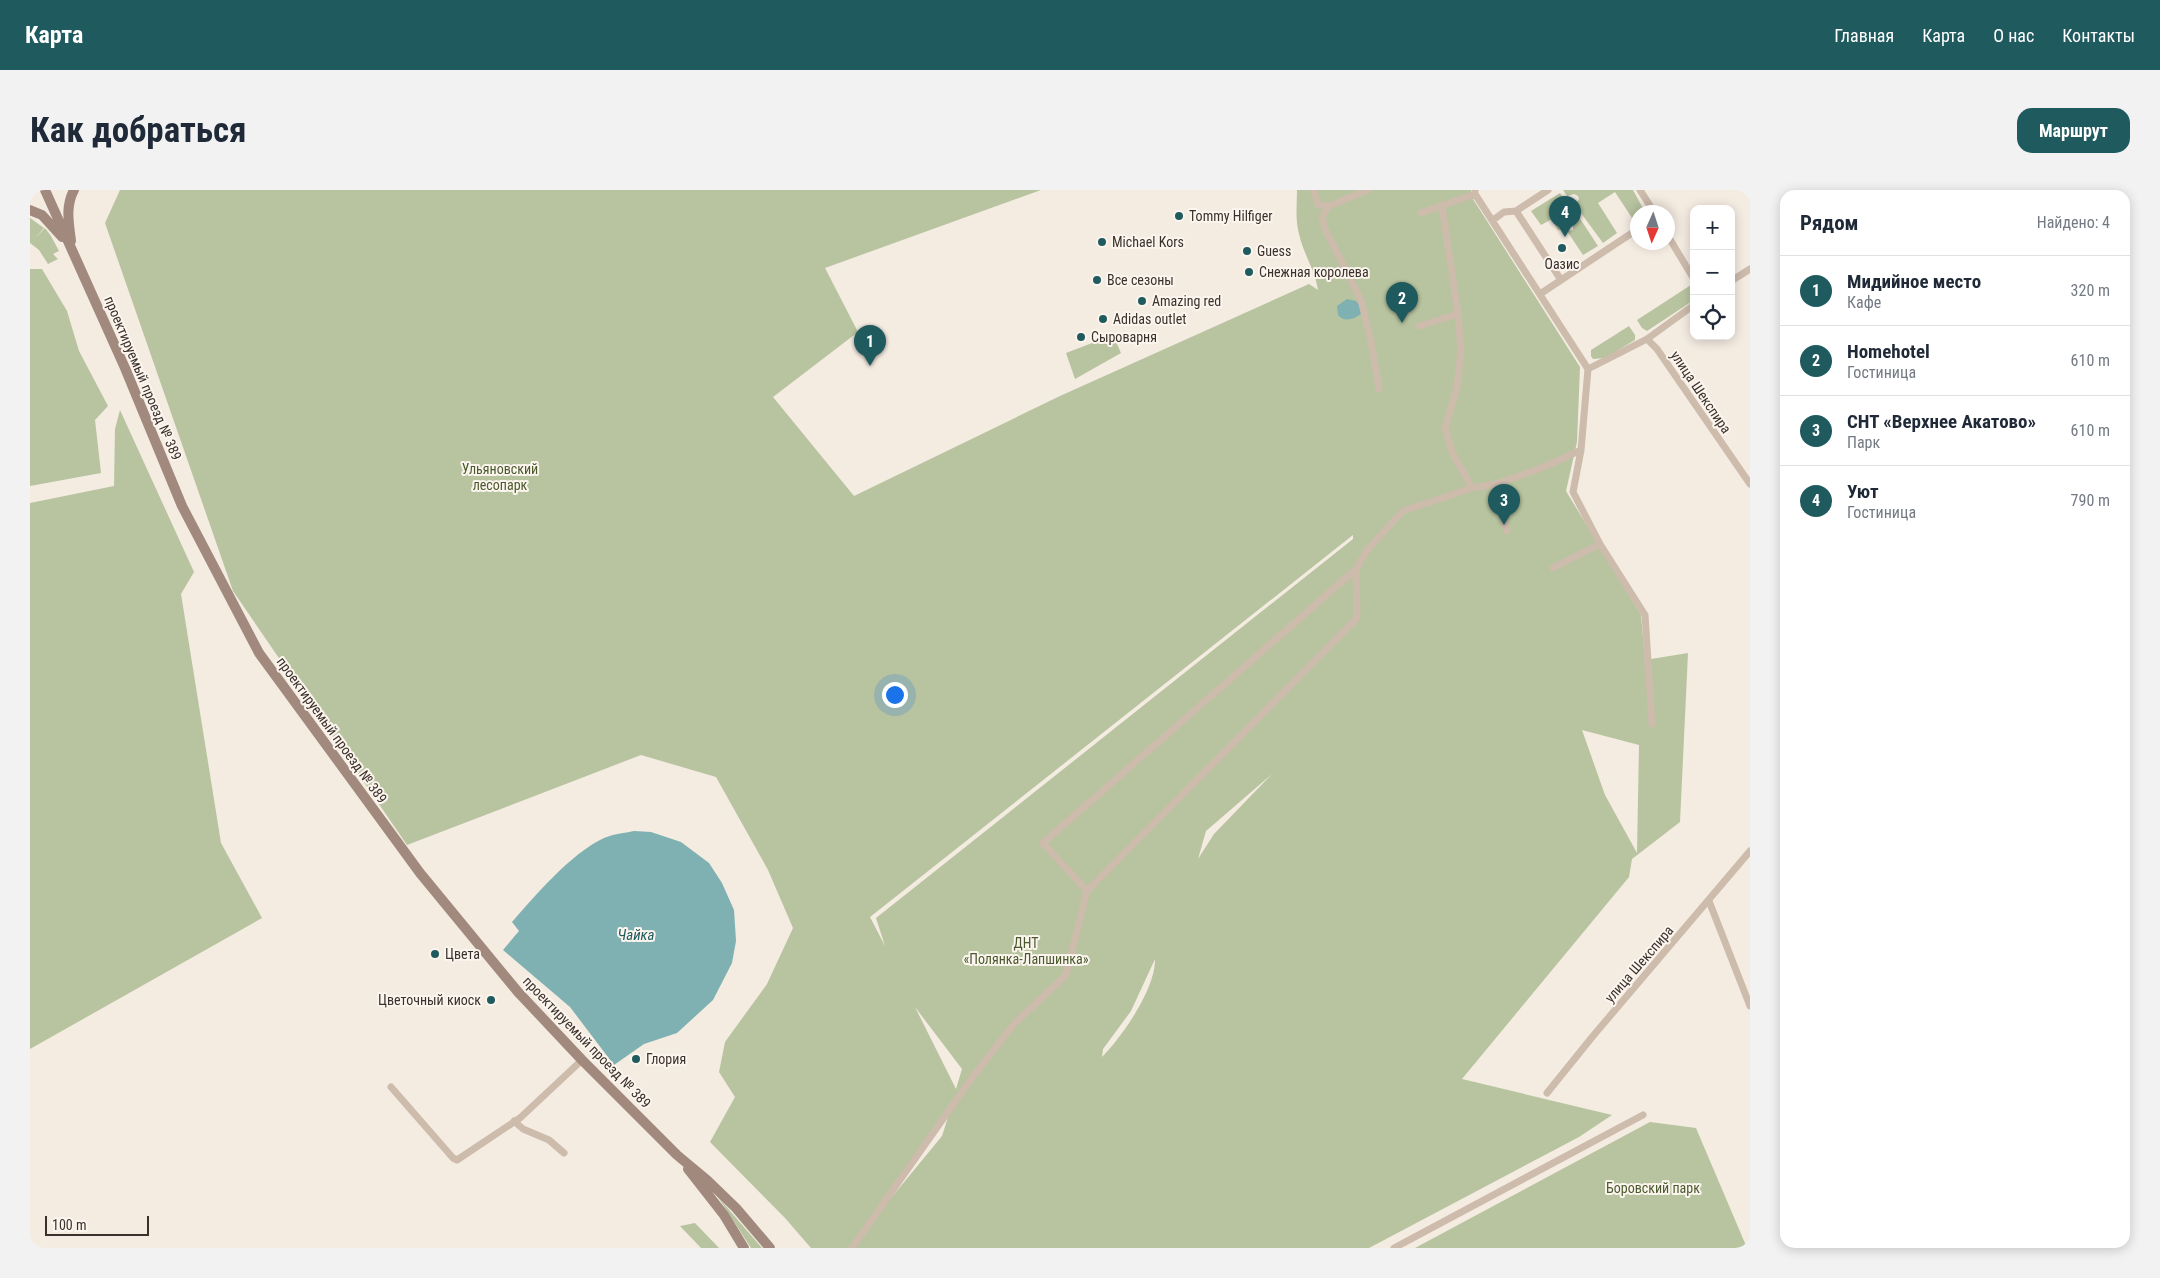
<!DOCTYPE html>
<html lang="ru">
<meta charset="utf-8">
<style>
:root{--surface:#fff;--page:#f2f2f3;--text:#1f2937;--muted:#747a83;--line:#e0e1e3;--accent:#1f5a5e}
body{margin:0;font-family:"Roboto Condensed",sans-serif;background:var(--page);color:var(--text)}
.controls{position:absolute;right:15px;top:15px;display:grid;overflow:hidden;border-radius:10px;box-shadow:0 2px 12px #0003}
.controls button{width:45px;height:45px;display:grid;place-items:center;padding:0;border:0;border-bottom:1px solid var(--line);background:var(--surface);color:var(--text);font:25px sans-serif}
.compass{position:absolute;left:1600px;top:15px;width:45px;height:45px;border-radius:50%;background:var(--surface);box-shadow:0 2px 12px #0003;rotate:183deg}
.scale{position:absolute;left:15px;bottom:12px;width:104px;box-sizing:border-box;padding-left:5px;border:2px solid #3b302b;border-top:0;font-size:14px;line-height:18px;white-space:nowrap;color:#3b302b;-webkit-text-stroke:4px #fbf5ee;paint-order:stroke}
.you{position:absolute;left:864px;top:504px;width:18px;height:18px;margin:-12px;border:4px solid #fff;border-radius:50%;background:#1a73e8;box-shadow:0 0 0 8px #1a73e833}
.badge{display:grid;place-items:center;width:32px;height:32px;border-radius:50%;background:var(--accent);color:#fff;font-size:16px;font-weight:700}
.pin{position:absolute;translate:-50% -41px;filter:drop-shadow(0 1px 2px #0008)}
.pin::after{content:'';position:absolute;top:26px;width:18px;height:15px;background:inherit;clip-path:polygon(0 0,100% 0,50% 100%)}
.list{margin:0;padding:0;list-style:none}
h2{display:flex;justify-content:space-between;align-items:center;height:65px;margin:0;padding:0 20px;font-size:21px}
h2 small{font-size:16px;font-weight:400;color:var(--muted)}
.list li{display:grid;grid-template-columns:32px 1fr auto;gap:15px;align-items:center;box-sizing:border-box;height:70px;padding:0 20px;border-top:1px solid var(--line)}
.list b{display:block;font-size:19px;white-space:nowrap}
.list p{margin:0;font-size:16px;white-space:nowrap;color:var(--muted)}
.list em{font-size:16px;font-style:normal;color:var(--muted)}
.icon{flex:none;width:28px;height:28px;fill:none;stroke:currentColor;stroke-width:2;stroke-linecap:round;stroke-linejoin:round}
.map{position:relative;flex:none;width:1720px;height:1058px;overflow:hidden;border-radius:15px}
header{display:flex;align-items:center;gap:30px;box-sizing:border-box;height:70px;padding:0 25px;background:var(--accent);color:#fff}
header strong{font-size:24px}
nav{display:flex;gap:28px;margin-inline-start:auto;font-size:18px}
.intro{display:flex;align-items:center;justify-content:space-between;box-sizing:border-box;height:120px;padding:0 30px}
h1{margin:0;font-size:35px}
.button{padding:12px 22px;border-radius:15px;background:var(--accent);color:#fff;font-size:18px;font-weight:700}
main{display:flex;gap:30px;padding:0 30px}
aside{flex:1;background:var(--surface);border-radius:15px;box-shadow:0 2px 12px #0003}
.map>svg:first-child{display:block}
.green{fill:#b8c4a0;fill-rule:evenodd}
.water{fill:#7fb0b2}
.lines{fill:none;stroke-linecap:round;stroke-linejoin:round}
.minor{stroke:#cdbbac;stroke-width:7}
.secondary{stroke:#a18a7d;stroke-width:10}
.poi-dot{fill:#1f5a5e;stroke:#fbf5ee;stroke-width:2}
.labels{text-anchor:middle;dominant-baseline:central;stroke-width:4;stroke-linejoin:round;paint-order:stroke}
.poi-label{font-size:14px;fill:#3b302b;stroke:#fbf5ee;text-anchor:start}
.street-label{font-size:14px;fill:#3b302b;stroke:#fbf5ee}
.park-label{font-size:14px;fill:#4a5a2e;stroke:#fbf5ee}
.water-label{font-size:15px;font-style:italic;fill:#1f5a5e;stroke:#fbf5ee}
</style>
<header>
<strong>Карта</strong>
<nav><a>Главная</a><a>Карта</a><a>О нас</a><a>Контакты</a></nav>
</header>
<div class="intro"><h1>Как добраться</h1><a class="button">Маршрут</a></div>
<main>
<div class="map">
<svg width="1720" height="1058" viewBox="0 0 1720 1058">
<rect width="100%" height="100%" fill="#f4ebe1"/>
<path class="green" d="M90 0H1011L795 78 828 142 743 207 824 306 1030 206 1279 94 1288 100C1285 80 1273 63 1269 44 1265 29 1267 15 1267 0H1441L1443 9 1550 177 1547 252 1536 301 1611 425 1615 470 1658 463 1650 632 1602 669 1599 687 1432 889 1582 925 1549 947 1339 1058H781L755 1028 680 952 705 907 689 882 695 852 737 794 763 738 738 680 686 587 611 565 377 655 203 401 75 33ZM1323 345V349L846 728 855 756 840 727ZM1552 540 1609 555 1607 663 1575 605ZM1242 584 1184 644 1168 669 1176 641ZM1125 769C1126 798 1092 847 1072 867L1073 859 1101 821ZM885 817 932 879 926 899ZM924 908 912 946 847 1025H846Z
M1533 0H1603L1615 22H1608L1607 28 1604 31 1585 2 1568 13 1587 43 1573 53 1545 15 1549 9 1548 6 1544 4 1537 6Z
M1530 3 1540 19 1511 35 1501 21Z
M1545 21 1568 56 1553 65 1537 41 1543 40V33H1538L1535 38 1528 40 1524 33 1526 32 1529 36 1533 33 1530 30 1538 25 1541 29 1545 27 1543 23Z
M0 28 14 38 5 48 15 38 21 46 29 61 23 64 28 69 18 74 9 60 0 53Z
M0 79H12L37 121 49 161 78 216 65 230 71 283 0 296Z
M1664 93V110L1620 139 1617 141 1612 138 1607 130Z
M1599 136 1605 145V150L1575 168 1563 169 1561 166V160Z
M1083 145 1091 163 1045 189 1036 163Z
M90 220 164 382 151 404 191 653 232 728 0 859V313L84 296 85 239Z
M1620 932 1666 938 1717 1058H1385Z
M688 1007 732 1058H721Z
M665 1033 689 1058H671L650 1036Z"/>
<path class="water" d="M1317 109 1326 111 1330 116 1331 124C1324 129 1314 133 1308 125L1307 116Z
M604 641 621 642 651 652 679 673 692 693 704 720 706 751 702 773 683 810 647 843 614 854 584 875 540 817 473 760 489 741 482 732C506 705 540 664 574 648 583 644 595 643 604 641Z"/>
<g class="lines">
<path class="minor" d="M1284 0 1288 15 1299 16
M1338 0 1299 16 1292 27 1295 39 1331 110 1341 151 1349 199
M1445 0V4L1558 179 1617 149 1664 115
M1610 0 1624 22
M1412 15 1428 124 1431 160 1427 198 1415 238 1422 262 1442 298
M1486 21 1518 0
M1391 23 1445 4
M1463 30 1474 22 1486 21 1531 90
M1638 46 1662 86
M1701 91 1720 79
M1510 104 1608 39
M1389 136 1428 124
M1617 149 1627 159 1720 294
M1558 179 1551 260 1543 302 1570 354 1615 425 1622 534
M1466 294 1477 341
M1523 378 1570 354
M1057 701 1013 653 1326 379 1338 359 1373 321 1442 298 1466 294 1509 279 1551 260
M1679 711 1720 816
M361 897 423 968 427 970 490 928 552 870
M1517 903 1563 846 1720 661
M484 931 493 939 519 950 534 963
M822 1058 944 885 984 834 1036 785 1057 701 1327 428 1326 379
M1364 1058 1613 925"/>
<path class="secondary" d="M15 0 95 178 152 316 229 463 390 683 488 802 552 870 647 965 677 990 706 1018 740 1058
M0 20 12 25 32 47
M41 51C39 33 35 17 44 0
M658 979 694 1025 714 1058"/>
</g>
<g class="poi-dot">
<circle cx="1149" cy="26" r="5"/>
<circle cx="1072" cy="52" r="5"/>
<circle cx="1532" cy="58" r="5"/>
<circle cx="1217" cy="61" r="5"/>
<circle cx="1219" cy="82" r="5"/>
<circle cx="1067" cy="90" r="5"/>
<circle cx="1112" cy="111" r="5"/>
<circle cx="1073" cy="129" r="5"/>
<circle cx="1051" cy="147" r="5"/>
<circle cx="405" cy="764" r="5"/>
<circle cx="461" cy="810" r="5"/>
<circle cx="606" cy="869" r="5"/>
</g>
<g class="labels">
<g class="poi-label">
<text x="1159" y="26">Tommy Hilfiger</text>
<text x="1082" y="52">Michael Kors</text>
<text x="1227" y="61">Guess</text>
<text x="1532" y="74" text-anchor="middle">Оазис</text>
<text x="1229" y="82">Снежная королева</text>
<text x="1077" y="90">Все сезоны</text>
<text x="1122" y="111">Amazing red</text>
<text x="1083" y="129">Adidas outlet</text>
<text x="1061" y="147">Сыроварня</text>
<text x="415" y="764">Цвета</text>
<text x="451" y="810" text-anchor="end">Цветочный киоск</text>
<text x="616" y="869">Глория</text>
</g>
<g class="street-label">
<text transform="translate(113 188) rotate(67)">проектируемый проезд № 389</text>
<text transform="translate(1671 202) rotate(56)">улица Шекспира</text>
<text transform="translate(302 540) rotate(54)">проектируемый проезд № 389</text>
<text transform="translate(1609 774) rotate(-49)">улица Шекспира</text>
<text transform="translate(557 852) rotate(46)">проектируемый проезд № 389</text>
</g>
<g class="park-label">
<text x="470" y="279">Ульяновский<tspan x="470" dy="16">лесопарк</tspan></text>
<text x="996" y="753">ДНТ<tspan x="996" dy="16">«Полянка-Лапшинка»</tspan></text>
<text x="1623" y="998">Боровский парк</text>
</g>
<g class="water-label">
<text x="606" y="745">Чайка</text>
</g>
</g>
</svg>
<div class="controls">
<button>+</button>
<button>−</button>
<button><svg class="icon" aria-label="locate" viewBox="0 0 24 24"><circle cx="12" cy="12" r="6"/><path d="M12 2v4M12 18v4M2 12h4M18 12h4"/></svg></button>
</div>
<svg class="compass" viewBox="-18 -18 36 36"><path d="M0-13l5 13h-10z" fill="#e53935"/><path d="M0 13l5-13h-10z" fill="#747a83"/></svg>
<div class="scale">100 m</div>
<div class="you"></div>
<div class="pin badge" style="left:840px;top:176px">1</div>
<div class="pin badge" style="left:1372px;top:133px">2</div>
<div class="pin badge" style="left:1474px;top:335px">3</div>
<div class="pin badge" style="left:1535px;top:47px">4</div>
</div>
<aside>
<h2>Рядом<small>Найдено: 4</small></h2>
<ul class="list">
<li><span class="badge">1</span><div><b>Мидийное место</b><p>Кафе</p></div><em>320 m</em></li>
<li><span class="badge">2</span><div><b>Homehotel</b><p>Гостиница</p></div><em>610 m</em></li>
<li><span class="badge">3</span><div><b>СНТ «Верхнее Акатово»</b><p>Парк</p></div><em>610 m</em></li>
<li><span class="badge">4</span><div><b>Уют</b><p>Гостиница</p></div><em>790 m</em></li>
</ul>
</aside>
</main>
